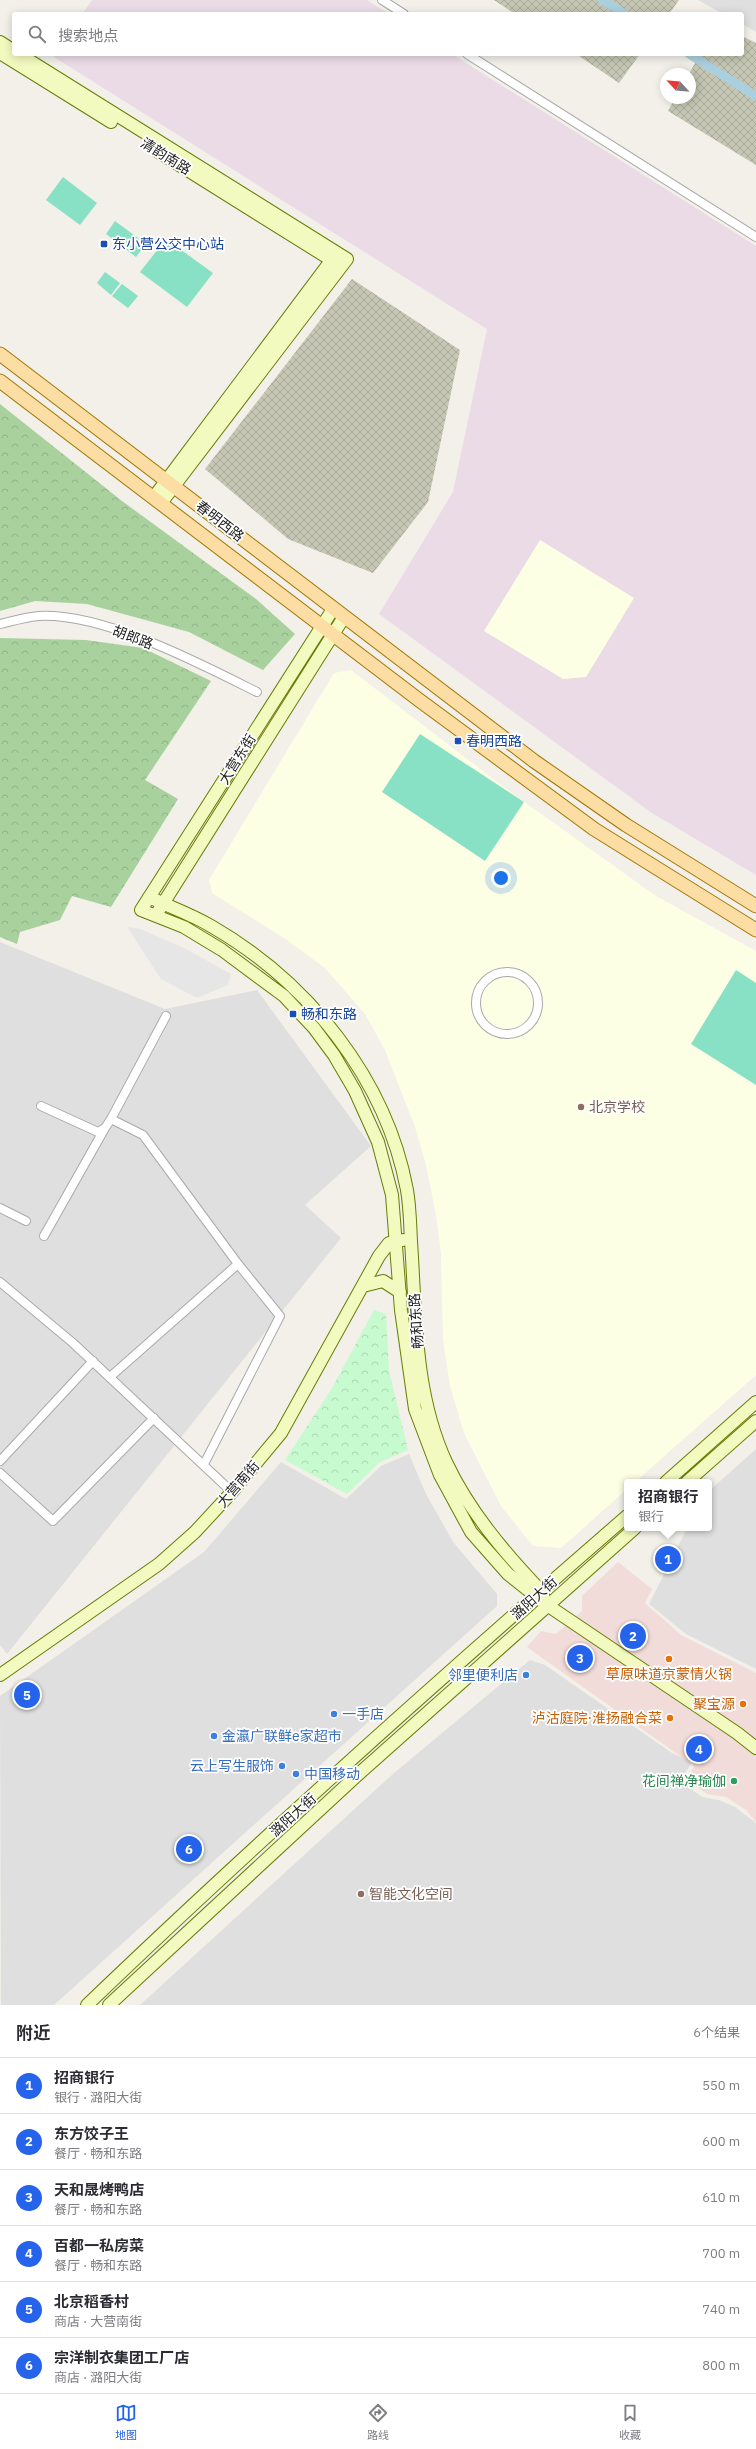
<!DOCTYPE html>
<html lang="zh">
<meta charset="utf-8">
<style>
:root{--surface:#fff;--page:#f2f2f3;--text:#2b2b33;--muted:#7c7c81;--line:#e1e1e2;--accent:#2563eb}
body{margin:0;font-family:"IBM Plex Sans","Noto Sans SC",sans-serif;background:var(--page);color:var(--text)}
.compass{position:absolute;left:660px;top:68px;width:36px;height:36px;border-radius:50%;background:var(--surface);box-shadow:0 2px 10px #0003;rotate:296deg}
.you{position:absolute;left:501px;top:878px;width:14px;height:14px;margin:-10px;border:3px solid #fff;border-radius:50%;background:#1a73e8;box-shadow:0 0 0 6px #1a73e833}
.badge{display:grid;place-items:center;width:26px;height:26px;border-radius:50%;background:var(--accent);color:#fff;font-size:13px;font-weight:700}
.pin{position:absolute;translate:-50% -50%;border:2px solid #fff;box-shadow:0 1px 4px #0006}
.popup{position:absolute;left:624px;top:1479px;width:88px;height:52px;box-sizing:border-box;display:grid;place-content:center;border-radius:4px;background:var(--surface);filter:drop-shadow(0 1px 3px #0005);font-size:13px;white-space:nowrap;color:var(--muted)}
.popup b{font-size:15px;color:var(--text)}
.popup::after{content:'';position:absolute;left:50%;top:100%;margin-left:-8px;border:8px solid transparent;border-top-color:var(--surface)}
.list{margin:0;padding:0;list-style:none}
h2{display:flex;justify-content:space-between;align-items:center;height:52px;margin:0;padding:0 16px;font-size:17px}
h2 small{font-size:13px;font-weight:400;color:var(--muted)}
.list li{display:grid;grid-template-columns:26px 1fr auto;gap:12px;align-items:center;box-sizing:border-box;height:56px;padding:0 16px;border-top:1px solid var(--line)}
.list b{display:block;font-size:15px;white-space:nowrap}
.list p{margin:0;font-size:13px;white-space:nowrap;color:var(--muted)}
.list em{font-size:13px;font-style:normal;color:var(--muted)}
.icon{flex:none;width:22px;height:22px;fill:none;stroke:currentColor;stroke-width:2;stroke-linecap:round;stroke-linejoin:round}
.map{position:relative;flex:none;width:756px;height:2005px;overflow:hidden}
.search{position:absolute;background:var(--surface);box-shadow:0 2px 10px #0003;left:12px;right:12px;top:12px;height:44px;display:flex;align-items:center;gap:10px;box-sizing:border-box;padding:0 14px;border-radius:4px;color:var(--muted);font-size:15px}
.sheet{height:388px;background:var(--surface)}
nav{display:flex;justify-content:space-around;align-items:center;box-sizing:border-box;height:56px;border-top:1px solid var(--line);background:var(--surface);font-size:11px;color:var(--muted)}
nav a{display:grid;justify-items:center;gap:2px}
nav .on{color:var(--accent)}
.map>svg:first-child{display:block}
.residential{fill:#e0dfdf}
.commercial{fill:#f2dcd9}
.industrial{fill:#ebdbe7}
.education{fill:#fdffe5}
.construction{fill:url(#construction-cross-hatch)}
.forest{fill:url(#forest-crowns)}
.park{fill:url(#park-crowns)}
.pitch{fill:#88e0c5}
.parking{fill:#e6e6e6}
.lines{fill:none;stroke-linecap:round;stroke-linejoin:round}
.canal{stroke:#aacfdf;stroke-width:9}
.street-casing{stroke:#a9a9a9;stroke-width:10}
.secondary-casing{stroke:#667d05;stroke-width:14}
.primary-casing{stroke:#a07700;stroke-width:15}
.street{stroke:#fff;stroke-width:8}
.secondary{stroke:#f2fabf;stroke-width:12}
.primary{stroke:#fcdda4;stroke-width:13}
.transit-dot{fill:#1a4fb4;stroke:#fff;stroke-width:1.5}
.education-dot{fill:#8d6e63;stroke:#fff;stroke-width:1.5}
.food-dot{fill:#e8710a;stroke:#fff;stroke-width:1.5}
.shop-dot{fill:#3f7fe0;stroke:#fff;stroke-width:1.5}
.leisure-dot{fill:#2e9e5b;stroke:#fff;stroke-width:1.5}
.labels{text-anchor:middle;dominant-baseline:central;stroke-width:3.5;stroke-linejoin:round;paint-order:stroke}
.street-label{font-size:14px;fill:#222;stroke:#fff}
.transit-label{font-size:14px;fill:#164399;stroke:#fff;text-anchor:start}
.education-label{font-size:14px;fill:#785e54;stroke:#fff;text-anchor:start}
.food-label{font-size:14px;fill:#c56008;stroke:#fff;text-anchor:end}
.shop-label{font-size:14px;fill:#366cbe;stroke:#fff;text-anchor:start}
.leisure-label{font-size:14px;fill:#27864d;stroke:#fff;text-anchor:end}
</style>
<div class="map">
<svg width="756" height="2005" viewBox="0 0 756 2005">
<defs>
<pattern id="construction-cross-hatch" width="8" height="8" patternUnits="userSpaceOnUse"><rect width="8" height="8" fill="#c5c7b4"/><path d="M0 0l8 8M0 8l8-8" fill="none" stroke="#a9ab9a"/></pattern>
<pattern id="forest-crowns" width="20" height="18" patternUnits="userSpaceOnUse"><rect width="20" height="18" fill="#a9d19e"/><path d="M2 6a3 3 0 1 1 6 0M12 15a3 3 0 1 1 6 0" fill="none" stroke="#91b388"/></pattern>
<pattern id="park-crowns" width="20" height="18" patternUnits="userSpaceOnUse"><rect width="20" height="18" fill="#c8fad0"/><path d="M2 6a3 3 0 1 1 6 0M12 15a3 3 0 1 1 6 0" fill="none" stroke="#acd6b2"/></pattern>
</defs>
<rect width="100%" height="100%" fill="#f2f0e9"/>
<path class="residential" d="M698 0H756V32L742 24V14H723Z
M0 942 165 1009 257 990 371 1146 305 1205 341 1238 7 1654 0 1645Z
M756 1449V1669L686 1634 649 1604 687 1528H709V1491Z
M409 1454 426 1494 453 1542 497 1594V1606L54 2005H1L0 1696 204 1552 281 1462 346 1499 381 1466Z
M530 1660 545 1665 672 1753 692 1762 680 1781 702 1797 719 1800 735 1807 756 1823V2005H140L394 1773Z"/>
<path class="commercial" d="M618 1562 652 1589 645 1603 681 1635 756 1673V1822L746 1810 726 1797 707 1794 687 1780 694 1766 527 1647 541 1631 556 1634 582 1611V1596Z"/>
<path class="industrial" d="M92 0H367L389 14H82Z
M56 54H452L756 246V875L652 813 379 614 453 492 487 329 54 57Z"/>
<path class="education" d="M540 540 634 598 586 677 563 679 484 631Z
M351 670 509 791 656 896 756 951V1375L635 1482H627V1489L561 1548 533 1546 501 1506 464 1433 450 1386 443 1339 441 1254 436 1215 426 1165 415 1127 385 1050 365 1014 325 968 284 938 212 893 209 880 334 673Z"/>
<path class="construction" d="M494 0H679L669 14H515Z
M742 36 756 43V165L668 111 675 98H690L689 74 700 54H742Z
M576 54H640L619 83Z
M352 279 460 350 428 502 373 573 288 539 205 469Z"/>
<path class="forest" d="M0 404 122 501 256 599 295 634 263 670 189 632 87 604 35 601 0 611Z
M0 638 86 640 143 648 211 681 145 780 178 799 111 907 72 896 60 920 20 932 17 944 0 937Z"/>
<path class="park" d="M374 1310 386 1314 389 1370 408 1450 380 1462 347 1494 285 1460 332 1388Z"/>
<path class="pitch" d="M63 177 97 203 80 225 46 200Z
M115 221 146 244 136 257 106 234Z
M166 239 213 273 187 307 140 272Z
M105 272 120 283 111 295 97 283Z
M122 284 138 296 128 308 112 296Z
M420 734 524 802 485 861 382 792Z
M736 970 756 983V1085L691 1044Z"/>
<path class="parking" d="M127 927 140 929 184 948 231 974 228 985 197 998 161 979Z"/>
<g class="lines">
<path class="canal" d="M602 0 625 14
M689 54 756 96"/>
<defs>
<path id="street" d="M382 0 404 14
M467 54 756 237
M0 624C13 621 26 617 39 616 104 613 199 663 257 692
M476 1003a31 31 0 1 1 62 0a31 31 0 1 1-62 0Z
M41 1106 98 1132 105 1128 111 1119 143 1135 238 1264 280 1316 204 1464
M111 1119 166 1016
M0 1208 26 1221
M44 1236 105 1128
M0 1282 73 1343 232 1492
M110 1377 238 1264
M0 1461 93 1361
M0 1473 53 1521 154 1418"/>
<path id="secondary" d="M0 42 14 51
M0 53 111 122
M19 54 347 259 161 503
M157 151 341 266
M154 497 336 254
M333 609 141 910 184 927 222 950 284 996 314 1028 334 1055 355 1091 378 1142 392 1195 401 1310 415 1409 440 1475 471 1532 508 1574 547 1605 737 1733 756 1748
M149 897C170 907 191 914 211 926 308 982 386 1078 407 1190 410 1207 410 1224 411 1241 416 1315 414 1393 446 1462 469 1511 504 1552 541 1591L544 1599
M159 910 344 617
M363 1286 383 1281 400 1292
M666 1482 756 1402
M687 1482 756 1421
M0 1675 159 1564 195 1532 232 1492 281 1433 379 1256 389 1243 403 1240
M87 2005C262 1837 444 1675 627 1516
M109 2005 353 1779 635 1528"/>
<path id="primary" d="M0 354 534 761 626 825 756 906
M0 381 419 700 594 829 756 930"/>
</defs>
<use href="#street" class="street-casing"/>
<use href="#secondary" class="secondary-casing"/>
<use href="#primary" class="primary-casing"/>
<use href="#street" class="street"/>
<use href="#secondary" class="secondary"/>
<use href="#primary" class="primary"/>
</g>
<g class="transit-dot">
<rect x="100" y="240" width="8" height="8" rx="2"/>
<rect x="454" y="737" width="8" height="8" rx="2"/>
<rect x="289" y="1010" width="8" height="8" rx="2"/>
</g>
<g class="education-dot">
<circle cx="581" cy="1107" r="4"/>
<circle cx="361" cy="1894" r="4"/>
</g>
<g class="food-dot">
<circle cx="669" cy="1659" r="4"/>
<circle cx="743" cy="1704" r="4"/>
<circle cx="670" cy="1718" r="4"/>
</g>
<g class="shop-dot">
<circle cx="526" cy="1675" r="4"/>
<circle cx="334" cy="1714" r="4"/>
<circle cx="214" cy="1736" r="4"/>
<circle cx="282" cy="1766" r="4"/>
<circle cx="296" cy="1774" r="4"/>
</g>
<circle class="leisure-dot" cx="734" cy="1781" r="4"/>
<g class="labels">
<g class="street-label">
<text transform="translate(166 156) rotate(32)">清韵南路</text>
<text transform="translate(220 521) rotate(38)">春明西路</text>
<text transform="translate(133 637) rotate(21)">胡郎路</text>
<text transform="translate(237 759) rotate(-58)">大营东街</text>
<text transform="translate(416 1321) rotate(-94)">畅和东路</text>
<text transform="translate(238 1484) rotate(-49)">大营南街</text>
<text transform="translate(534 1598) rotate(-42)">潞阳大街</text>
<text transform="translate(293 1815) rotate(-42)">潞阳大街</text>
</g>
<g class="transit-label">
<text x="112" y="244">东小营公交中心站</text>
<text x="466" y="741">春明西路</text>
<text x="301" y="1014">畅和东路</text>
</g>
<g class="education-label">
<text x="589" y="1107">北京学校</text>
<text x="369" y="1894">智能文化空间</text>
</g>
<g class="food-label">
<text x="669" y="1674" text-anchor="middle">草原味道京蒙情火锅</text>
<text x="735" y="1704">聚宝源</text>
<text x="662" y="1718">泸沽庭院·淮扬融合菜</text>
</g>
<g class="shop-label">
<text x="518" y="1675" text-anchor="end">邻里便利店</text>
<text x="342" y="1714">一手店</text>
<text x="222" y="1736">金瀛广联鲜e家超市</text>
<text x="274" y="1766" text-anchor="end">云上写生服饰</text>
<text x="304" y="1774">中国移动</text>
</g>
<g class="leisure-label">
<text x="726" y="1781">花间禅净瑜伽</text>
</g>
</g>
</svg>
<svg class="compass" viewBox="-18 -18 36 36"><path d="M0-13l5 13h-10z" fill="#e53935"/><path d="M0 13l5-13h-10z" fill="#7c7c81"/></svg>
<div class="you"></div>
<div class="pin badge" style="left:668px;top:1559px">1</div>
<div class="popup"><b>招商银行</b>银行</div>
<div class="pin badge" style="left:633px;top:1636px">2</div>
<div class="pin badge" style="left:580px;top:1658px">3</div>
<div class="pin badge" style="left:699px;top:1749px">4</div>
<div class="pin badge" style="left:27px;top:1695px">5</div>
<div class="pin badge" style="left:189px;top:1849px">6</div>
<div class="search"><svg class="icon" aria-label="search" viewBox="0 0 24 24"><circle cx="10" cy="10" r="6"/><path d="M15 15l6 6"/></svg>搜索地点</div>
</div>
<section class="sheet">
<h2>附近<small>6个结果</small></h2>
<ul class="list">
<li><span class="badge">1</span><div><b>招商银行</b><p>银行 · 潞阳大街</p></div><em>550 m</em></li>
<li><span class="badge">2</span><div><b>东方饺子王</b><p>餐厅 · 畅和东路</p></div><em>600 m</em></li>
<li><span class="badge">3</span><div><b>天和晟烤鸭店</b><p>餐厅 · 畅和东路</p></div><em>610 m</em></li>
<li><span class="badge">4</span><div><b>百都一私房菜</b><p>餐厅 · 畅和东路</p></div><em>700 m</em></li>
<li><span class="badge">5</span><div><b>北京稻香村</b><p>商店 · 大营南街</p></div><em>740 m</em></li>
<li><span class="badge">6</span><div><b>宗洋制衣集团工厂店</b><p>商店 · 潞阳大街</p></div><em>800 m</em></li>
</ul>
</section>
<nav>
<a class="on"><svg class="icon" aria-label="map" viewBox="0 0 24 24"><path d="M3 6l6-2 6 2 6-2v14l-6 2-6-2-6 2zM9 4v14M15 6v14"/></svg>地图</a>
<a><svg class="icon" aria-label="directions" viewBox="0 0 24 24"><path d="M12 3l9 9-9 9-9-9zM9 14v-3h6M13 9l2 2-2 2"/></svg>路线</a>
<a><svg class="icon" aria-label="saved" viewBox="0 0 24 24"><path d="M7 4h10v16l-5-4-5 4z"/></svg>收藏</a>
</nav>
